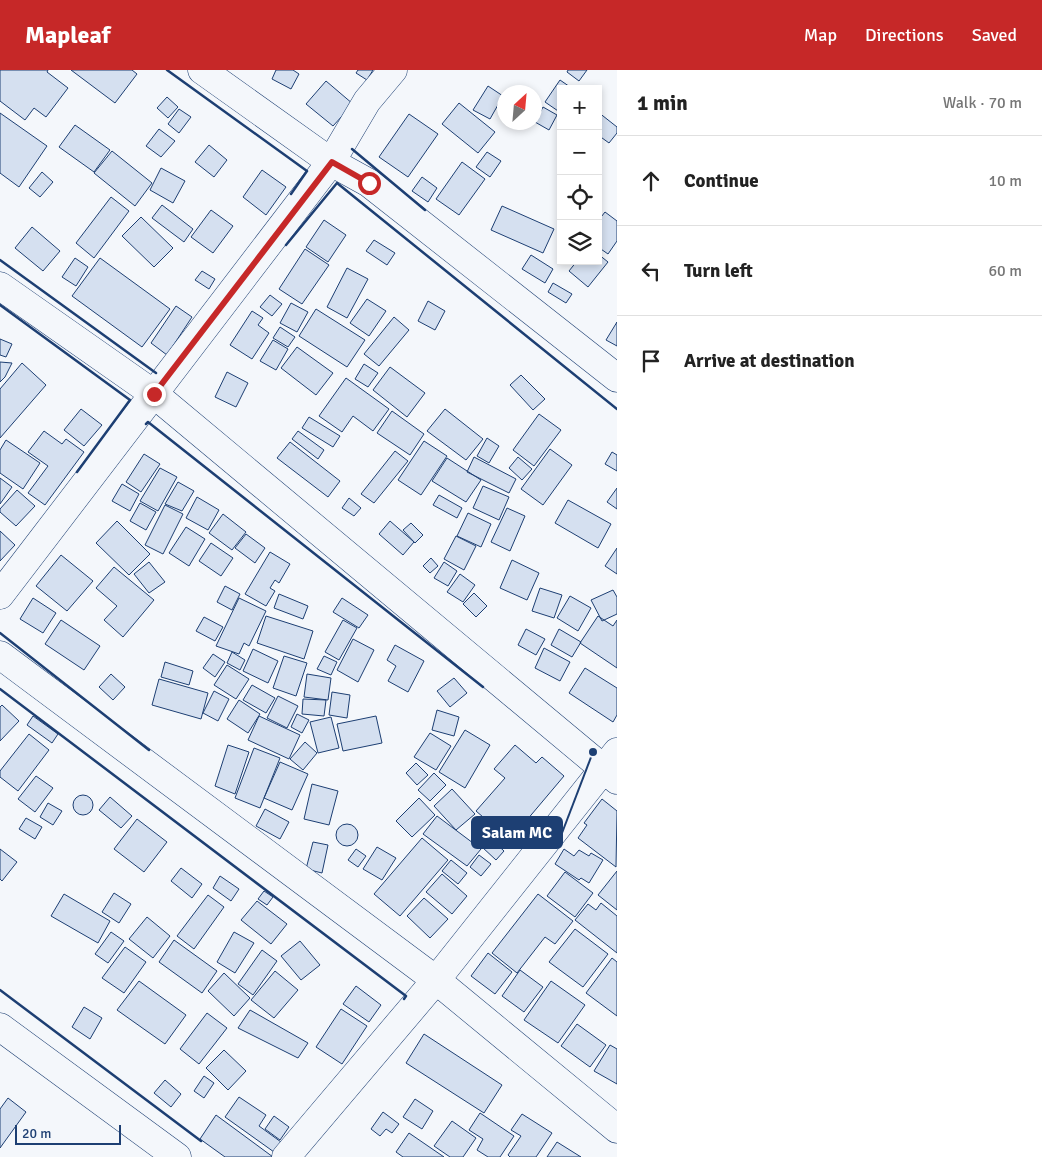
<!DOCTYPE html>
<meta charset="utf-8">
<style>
:root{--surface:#fff;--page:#f6f6f6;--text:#222;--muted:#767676;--line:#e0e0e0;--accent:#c62828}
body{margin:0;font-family:Signika,sans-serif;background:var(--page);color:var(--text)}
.controls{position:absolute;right:15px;top:15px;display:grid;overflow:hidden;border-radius:0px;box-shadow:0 2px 8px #0003}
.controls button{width:45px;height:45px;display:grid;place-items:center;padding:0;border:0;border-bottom:1px solid var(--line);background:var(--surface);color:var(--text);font:25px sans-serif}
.compass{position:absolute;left:497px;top:15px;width:45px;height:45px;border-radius:50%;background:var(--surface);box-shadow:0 2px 8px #0003;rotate:26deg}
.scale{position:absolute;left:15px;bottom:12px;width:106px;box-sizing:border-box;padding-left:5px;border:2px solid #1d3f73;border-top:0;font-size:14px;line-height:18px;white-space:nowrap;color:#1d3f73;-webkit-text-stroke:4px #f4f7fb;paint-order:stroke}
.stop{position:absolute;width:15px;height:15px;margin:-11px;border:4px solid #c62828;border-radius:50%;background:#fff}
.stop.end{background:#c62828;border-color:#fff;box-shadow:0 1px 5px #0008}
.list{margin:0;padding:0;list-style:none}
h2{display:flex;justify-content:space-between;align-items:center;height:65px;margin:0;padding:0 20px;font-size:21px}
h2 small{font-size:16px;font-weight:400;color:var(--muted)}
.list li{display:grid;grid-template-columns:32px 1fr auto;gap:15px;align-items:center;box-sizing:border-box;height:90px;padding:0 20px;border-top:1px solid var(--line)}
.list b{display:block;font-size:19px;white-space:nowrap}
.list em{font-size:16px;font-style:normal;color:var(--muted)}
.icon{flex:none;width:28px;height:28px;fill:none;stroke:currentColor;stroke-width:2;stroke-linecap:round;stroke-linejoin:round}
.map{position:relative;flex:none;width:617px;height:1087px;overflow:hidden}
header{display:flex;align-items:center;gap:30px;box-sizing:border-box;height:70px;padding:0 25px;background:var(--accent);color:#fff}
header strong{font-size:24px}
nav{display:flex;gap:28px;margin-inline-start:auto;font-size:18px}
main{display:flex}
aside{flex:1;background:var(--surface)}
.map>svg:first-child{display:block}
.building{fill:#d5e0f0;stroke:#1d3f73}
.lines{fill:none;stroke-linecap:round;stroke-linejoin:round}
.minor-casing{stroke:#1d3f73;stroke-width:29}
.minor{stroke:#f4f7fb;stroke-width:28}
.wall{stroke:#1d3f73;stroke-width:2.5}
.route{stroke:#c62828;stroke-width:6}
.leader{fill:none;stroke:#1d3f73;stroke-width:2}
.callout-dot{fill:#1d3f73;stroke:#f4f7fb;stroke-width:2}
.callout{fill:#1d3f73;stroke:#1d3f73;stroke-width:2}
.callout-label{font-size:16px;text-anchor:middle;font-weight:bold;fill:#fff}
</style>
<header>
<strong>Mapleaf</strong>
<nav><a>Map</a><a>Directions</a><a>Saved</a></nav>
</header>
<main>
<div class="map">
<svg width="617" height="1087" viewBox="0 0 617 1087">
<rect width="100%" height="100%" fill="#f4f7fb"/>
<path class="building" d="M0 0H48L47 2 68 18 46 47 34 38 25 50 0 31Z
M71 0H132L137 4 115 33Z
M276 0H293L299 4 291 19 272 9Z
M358 0H373L367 10 356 3Z
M568 0H587L579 11 567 2Z
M560 10 573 19H561V43L545 32Z
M326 11 353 34 333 56 306 34Z
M488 16 503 26 490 49 473 40Z
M167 27 178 37 168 48 157 38Z
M459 33 495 62 478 83 442 54Z
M543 37 557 45 549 60 535 52Z
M179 39 191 47 179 63 168 54Z
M598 42 617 57V63L609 73 598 65Z
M0 43 47 76 19 117 0 103Z
M409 44 438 64 408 107 379 87Z
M75 55 110 80 94 102 59 77Z
M159 59 175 71 161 87 146 76Z
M209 75 227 90 214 107 195 92Z
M112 81 152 113 135 136 94 103Z
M487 82 501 91 490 107 476 97Z
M462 92 485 109 459 145 436 129Z
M161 98 185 111 173 133 150 120Z
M262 100 286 117 266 145 243 127Z
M42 102 53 112 40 127 29 118Z
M422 107 437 118 428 132 412 121Z
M111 127 129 141 94 188 76 173Z
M162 135 193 159 184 172 152 148Z
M502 136 554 159 543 183 491 160Z
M211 140 233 156 213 183 191 167Z
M605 142 617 151V171L608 184 598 177V151Z
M141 147 173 178 154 197 122 166Z
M324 150 346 165 328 192 306 177Z
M32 157 60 181 43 201 15 178Z
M374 170 395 183 387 195 366 181Z
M305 179 329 195 302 234 279 219Z
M598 184 608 192 588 217 569 201 577 191H598Z
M531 185 553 199 545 213 522 199Z
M75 188 88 197 76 216 62 207Z
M100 188 170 239 142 277 72 226Z
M347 198 368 209 347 248 327 237Z
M202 201 215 209 209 219 195 210Z
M553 213 572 224 566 233 548 222Z
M270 225 282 234 272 246 260 237Z
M367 229 386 241 369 266 350 253Z
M428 231 445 241 435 260 418 251Z
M291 233 308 242 297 262 280 253Z
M176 236 192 247 167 285 151 273Z
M316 239 365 270 347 297 299 266Z
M252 241 263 248 258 255 269 263 252 289 230 275Z
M394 247 409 260 379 296 364 284Z
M617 252V276L606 270Z
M280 257 295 267 288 277 273 268Z
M0 269 12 274 6 287 0 285Z
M273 270 288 279 276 300 260 291Z
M297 277 333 303 316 325 281 298Z
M0 292 12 293 5 307 0 312Z
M22 293 46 315 0 368V319Z
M364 294 378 303 368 317 355 309Z
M390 297 425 323 407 347 373 320Z
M227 302 248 313 236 337 215 327Z
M521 305 545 329 533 340 510 315Z
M346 308 389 339 373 361 353 346 342 362 319 346Z
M81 339 102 355 84 376 64 360Z
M445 339 483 369 466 390 427 361Z
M392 341 424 364 410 385 377 363Z
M539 344 561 360 534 396 513 380Z
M309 347 340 366 333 377 302 358Z
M44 361 62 374 66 369 84 382 45 435 28 423 48 396 28 382Z
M298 361 324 380 318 389 292 369Z
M487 368 499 376 489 393 477 386Z
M6 370 40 393 23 419 0 403V380Z
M424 371 447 386 421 425 398 410Z
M290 372 340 411 328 427 277 388Z
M550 379 572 395 543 435 521 419Z
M395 381 408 391 374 433 361 424Z
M612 382 617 385V401L605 394Z
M144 384 160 394 141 422 126 412Z
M474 387 516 409 509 423 467 402Z
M518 387 532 399 522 410 509 398Z
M447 388 481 410 466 432 432 411Z
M160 398 177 407 158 441 140 431Z
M0 408 12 417 0 434Z
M178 412 194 421 182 441 165 434Z
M122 414 139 424 130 441 112 431Z
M483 416 509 427 499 450 473 438Z
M617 418V439L607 432Z
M17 420 35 436 16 456 0 442V439Z
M439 425 462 438 457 448 433 435Z
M197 427 219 440 208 460 186 448Z
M349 428 361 438 354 446 342 438Z
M568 430 611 454 598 478 555 453Z
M140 433 156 442 146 460 130 451Z
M165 435 183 444 163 484 145 475Z
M507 438 525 446 510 481 491 472Z
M468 443 491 454 481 477 457 466Z
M223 444 246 462 232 480 209 463Z
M117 451 150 484 129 505 96 473Z
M390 451 414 472 403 485 379 464Z
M411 453 423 465 415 473 403 460Z
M186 457 205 469 189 496 169 483Z
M0 461 15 475 0 491Z
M246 464 265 478 255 493 235 478Z
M456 466 476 476 464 500 444 489Z
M211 473 233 488 221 506 199 491Z
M617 478V504L605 496Z
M270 482 290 494 279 513 275 510 270 518 275 521 266 536 245 524Z
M61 485 93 511 67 541 36 516Z
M431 488 438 496 430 503 423 496Z
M512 490 539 503 527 530 500 518Z
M149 492 165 512 149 523 134 504Z
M444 492 457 501 448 516 434 508Z
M114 497 154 530 123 567 104 550 117 536 96 518Z
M460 504 475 515 463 532 447 522Z
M225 516 240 524 232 540 217 532Z
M540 518 562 525 554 548 532 541Z
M613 520 617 527V544L602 551 591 530Z
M474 523 487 536 476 547 463 534Z
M279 524 308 536 303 549 274 538Z
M570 526 591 538 578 561 557 548Z
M33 528 56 543 43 563 20 549Z
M239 528 266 541 249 576 244 573 239 584 216 576Z
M342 528 368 545 359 558 333 542Z
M266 546 313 561 304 589 257 573Z
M598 546 613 556 617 550V598L580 573Z
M204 547 223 557 215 571 196 561Z
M61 550 100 576 84 600 45 574Z
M343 550 357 558 339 590 325 582Z
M526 559 545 569 536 585 518 575Z
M559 559 581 572 572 587 551 575Z
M353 569 374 580 358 612 337 600Z
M395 575 424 591 408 622 388 611 396 596 387 590Z
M544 578 570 592 560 611 535 598Z
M253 579 278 591 268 613 243 601Z
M232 582 245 590 240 600 227 593Z
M213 584 225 592 215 607 203 598Z
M284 586 307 593 296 626 273 618Z
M324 586 337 592 331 605 317 599Z
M165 592 193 601 189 615 161 607Z
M227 595 249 609 236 629 214 615Z
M585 598 617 618V645L613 652 569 623Z
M111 604 125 617 113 630 99 617Z
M307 604 331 608 328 630 304 627Z
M454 608 467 623 450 637 437 621Z
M159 609 208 623 201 649 152 635Z
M252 615 275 628 266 643 243 630Z
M214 621 229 629 218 651 203 643Z
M332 622 350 625 347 648 329 645Z
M278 626 298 636 287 658 267 648Z
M303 629 326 630 324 646 302 644Z
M239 630 260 644 248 663 227 649Z
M2 635 19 651 0 671V637Z
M437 640 459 647 454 666 432 660Z
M297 644 309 650 302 663 291 657Z
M33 646 58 664 52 673 27 655Z
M259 646 300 665 289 689 248 670Z
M376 646 382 673 343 681 337 654Z
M331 647 339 678 318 683 310 652Z
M465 660 490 675 465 718 439 702Z
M430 663 451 676 436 700 414 687Z
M29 664 49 680 18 721 0 707V701Z
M305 672 317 683 303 700 290 689Z
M228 675 249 682 235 724 215 716Z
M515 675 536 693 542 687 564 706 510 770 476 741 505 708 494 699Z
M254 678 280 688 260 738 235 728Z
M280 692 308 704 292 740 264 728Z
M416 693 428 705 417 715 406 703Z
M434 703 446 715 430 731 418 720Z
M36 706 53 718 35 742 18 729Z
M312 714 338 721 329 755 304 749Z
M452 719 475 744 456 760 434 736Z
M73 735a10 10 0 1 1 20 0a10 10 0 1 1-20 0Z
M110 727 132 746 121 758 99 740Z
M419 728 435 745 412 767 396 751Z
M602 729 617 741 616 797 578 768 587 755 584 753Z
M48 733 62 741 53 755 40 747Z
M265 739 289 752 280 769 256 756Z
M437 746 481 779 467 796 423 764Z
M26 748 42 757 35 769 19 759Z
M137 749 167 772 144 802 114 779Z
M336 765a11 11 0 1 1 22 0a11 11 0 1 1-22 0Z
M422 768 448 790 400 846 374 824Z
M490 768 504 781 496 790 482 777Z
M313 772 328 775 322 803 306 799Z
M377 777 396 788 382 810 363 799Z
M0 779 17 792 2 811 0 809Z
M356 779 366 786 358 797 348 790Z
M564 779 574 786 579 780 589 786 591 783 603 790 589 813 581 808 579 810 555 794Z
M479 785 491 794 481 806 470 797Z
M451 790 467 803 458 814 442 801Z
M181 798 202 814 192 828 171 811Z
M617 801V840L598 825Z
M565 802 593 823 575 847 547 826Z
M442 804 467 826 452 844 426 822Z
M220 806 239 819 231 831 213 818Z
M264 821 273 827 267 835 258 829Z
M114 823 131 834 119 853 102 842Z
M64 824 110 851 98 873 51 846Z
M538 824 573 851 555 874 545 867 517 903 492 883Z
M208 825 224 837 194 879 177 866Z
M424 828 448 849 430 868 407 846Z
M257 831 287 854 271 874 241 850Z
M601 833 617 846V883L575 850 588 834 596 840Z
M147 847 170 866 153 888 129 869Z
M575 859 608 884 583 917 549 892Z
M111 862 124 871 108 893 95 884Z
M234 862 254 873 235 903 217 892Z
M174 870 217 901 202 923 159 892Z
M300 871 320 895 301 910 281 886Z
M125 877 146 892 124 923 102 908Z
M262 880 277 891 253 925 238 914Z
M488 883 512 902 495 924 471 906Z
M612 888 617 892V946L586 923Z
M520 900 543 917 524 942 502 926Z
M275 901 298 920 274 948 251 930Z
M224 903 250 928 234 946 208 921Z
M139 911 186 945 165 974 117 940Z
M551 911 585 935 558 973 524 950Z
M356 916 381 935 369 952 343 934Z
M84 937 102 948 90 969 72 957Z
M341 939 367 956 342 994 316 977Z
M250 940 308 973 298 988 238 958Z
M207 943 227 958 199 994 180 979Z
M577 954 606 975 590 997 561 976Z
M424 964 502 1015 484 1043 406 993Z
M610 975 617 979V1014L594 1001Z
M224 980 246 1001 228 1020 206 998Z
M204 1006 214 1013 204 1028 194 1021Z
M165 1010 181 1024 171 1037 154 1023Z
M239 1027 266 1045 259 1056 281 1072 274 1082 225 1047Z
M8 1028 26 1042 0 1078V1039Z
M415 1029 433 1041 422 1059 403 1047Z
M383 1042 399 1054 392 1063 386 1059 380 1066 371 1059Z
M480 1043 514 1066 500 1087H488L477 1080 483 1069 469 1060Z
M522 1044 552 1063 536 1087H510L508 1085 521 1066 511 1060Z
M216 1045 273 1087H225L200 1069Z
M274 1046 289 1057 280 1070 265 1059Z
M452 1051 476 1068 463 1087H450L434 1076Z
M409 1063 444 1087H403L396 1082Z
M557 1072 581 1087H547Z"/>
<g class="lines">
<defs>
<path id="minor" d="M202 0 331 92 369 113 617 308
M0 216 154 324 617 710
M0 525 331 92 367 31 393 0
M0 585 436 910 617 1059
M0 957 177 1087
M286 1087 436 910 617 682"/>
</defs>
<use href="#minor" class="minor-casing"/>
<use href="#minor" class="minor"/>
<path class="wall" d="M167 0 307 101 291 124
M352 79 425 140
M286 175 337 113 617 339
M0 190 156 303
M0 235 130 330 77 402
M146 354 148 352 483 617
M0 563 149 680
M0 619 406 926 404 929
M0 920 201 1071"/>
</g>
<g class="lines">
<path class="route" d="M154 324 332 92 369 113"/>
</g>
<path class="leader" d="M593 682L562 763"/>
<circle class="callout-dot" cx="593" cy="682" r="5"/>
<rect class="callout" x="472" y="747" width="90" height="31" rx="5"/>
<g class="callout-label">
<text x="517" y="768">Salam MC</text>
</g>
</svg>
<div class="controls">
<button>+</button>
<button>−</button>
<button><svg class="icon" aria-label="locate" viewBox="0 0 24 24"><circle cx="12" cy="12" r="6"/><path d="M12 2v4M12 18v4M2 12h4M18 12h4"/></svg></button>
<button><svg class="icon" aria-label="layers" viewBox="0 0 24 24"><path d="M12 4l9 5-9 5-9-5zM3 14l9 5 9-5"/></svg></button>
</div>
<svg class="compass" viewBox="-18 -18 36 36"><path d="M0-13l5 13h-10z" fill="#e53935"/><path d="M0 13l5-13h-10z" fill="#767676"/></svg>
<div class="scale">20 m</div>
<div class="stop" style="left:369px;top:113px"></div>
<div class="stop end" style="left:154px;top:324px"></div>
</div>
<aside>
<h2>1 min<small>Walk · 70 m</small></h2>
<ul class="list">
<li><svg class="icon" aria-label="ahead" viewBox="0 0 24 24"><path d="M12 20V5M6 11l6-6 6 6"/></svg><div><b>Continue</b></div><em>10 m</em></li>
<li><svg class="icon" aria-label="left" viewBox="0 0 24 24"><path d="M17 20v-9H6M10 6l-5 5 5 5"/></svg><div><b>Turn left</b></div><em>60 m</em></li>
<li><svg class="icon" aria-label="arrive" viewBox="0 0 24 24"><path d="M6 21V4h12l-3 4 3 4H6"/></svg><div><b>Arrive at destination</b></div></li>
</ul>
</aside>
</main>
